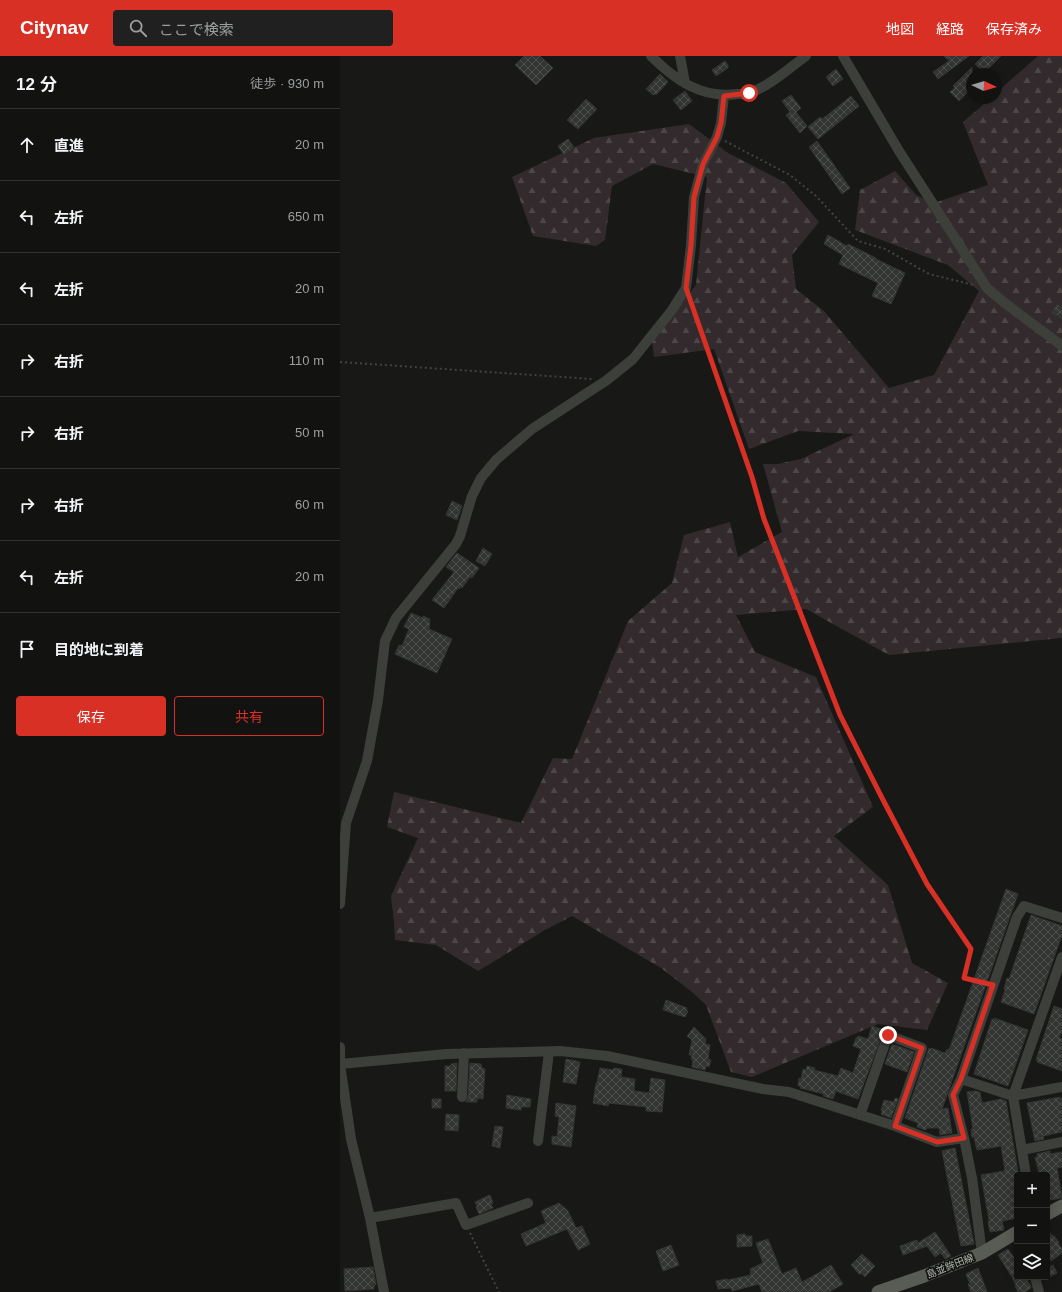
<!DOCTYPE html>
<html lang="ja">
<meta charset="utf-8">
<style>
:root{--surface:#121311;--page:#1f201f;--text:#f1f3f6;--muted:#9c9e9f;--line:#313231;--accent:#d93025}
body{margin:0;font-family:Helvetica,"Noto Sans JP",sans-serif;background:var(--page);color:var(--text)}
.controls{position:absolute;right:12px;bottom:12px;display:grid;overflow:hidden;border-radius:4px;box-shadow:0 2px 10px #0003}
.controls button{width:36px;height:36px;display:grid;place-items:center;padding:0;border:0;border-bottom:1px solid var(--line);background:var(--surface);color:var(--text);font:20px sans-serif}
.compass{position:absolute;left:626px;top:12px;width:36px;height:36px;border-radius:50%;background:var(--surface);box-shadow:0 2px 10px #0003;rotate:94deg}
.stop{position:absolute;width:12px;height:12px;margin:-9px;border:3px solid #d93025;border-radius:50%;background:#fff}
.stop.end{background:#d93025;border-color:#fff;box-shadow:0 1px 4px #0008}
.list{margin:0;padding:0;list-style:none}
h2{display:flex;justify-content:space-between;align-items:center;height:52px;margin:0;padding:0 16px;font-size:17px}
h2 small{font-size:13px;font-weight:400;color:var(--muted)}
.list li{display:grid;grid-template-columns:26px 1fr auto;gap:12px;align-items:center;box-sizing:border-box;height:72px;padding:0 16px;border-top:1px solid var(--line)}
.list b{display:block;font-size:15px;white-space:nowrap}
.list em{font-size:13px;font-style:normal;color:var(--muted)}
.actions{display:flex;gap:8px;padding:12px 16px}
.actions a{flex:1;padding:9px 0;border:1px solid var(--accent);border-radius:4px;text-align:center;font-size:14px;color:var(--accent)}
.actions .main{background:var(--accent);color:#fff}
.icon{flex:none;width:22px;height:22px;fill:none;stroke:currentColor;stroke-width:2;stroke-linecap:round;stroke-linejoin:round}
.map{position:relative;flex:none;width:722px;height:1236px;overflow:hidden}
header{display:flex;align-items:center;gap:24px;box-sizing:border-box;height:56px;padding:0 20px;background:var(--accent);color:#fff}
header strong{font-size:19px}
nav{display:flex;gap:22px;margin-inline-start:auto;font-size:14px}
.search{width:280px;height:36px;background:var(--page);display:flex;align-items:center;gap:10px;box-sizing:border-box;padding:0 14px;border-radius:4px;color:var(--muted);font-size:15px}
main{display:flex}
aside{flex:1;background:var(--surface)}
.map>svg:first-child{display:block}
.forest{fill:url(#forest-firs)}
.building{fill:url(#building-cross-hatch);stroke:#323531}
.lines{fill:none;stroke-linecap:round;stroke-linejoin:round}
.path{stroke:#42443f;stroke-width:2;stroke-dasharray:2 3;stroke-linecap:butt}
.minor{stroke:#3d3f3b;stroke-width:10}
.major{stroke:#595c55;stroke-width:13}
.route{stroke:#d93025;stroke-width:5}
.labels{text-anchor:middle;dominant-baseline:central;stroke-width:3.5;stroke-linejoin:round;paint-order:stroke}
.street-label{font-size:10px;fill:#b3b7ab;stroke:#131412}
</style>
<header>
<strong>Citynav</strong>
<div class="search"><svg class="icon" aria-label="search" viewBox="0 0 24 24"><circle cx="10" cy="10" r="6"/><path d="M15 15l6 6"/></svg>ここで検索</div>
<nav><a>地図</a><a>経路</a><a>保存済み</a></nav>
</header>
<main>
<aside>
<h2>12 分<small>徒歩 · 930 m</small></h2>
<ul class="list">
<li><svg class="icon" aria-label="ahead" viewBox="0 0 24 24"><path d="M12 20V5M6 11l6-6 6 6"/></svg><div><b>直進</b></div><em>20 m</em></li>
<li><svg class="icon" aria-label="left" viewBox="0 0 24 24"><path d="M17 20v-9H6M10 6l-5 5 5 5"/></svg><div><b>左折</b></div><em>650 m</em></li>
<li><svg class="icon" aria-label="left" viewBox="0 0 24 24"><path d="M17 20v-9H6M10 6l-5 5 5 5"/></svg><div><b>左折</b></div><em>20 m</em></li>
<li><svg class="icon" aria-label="right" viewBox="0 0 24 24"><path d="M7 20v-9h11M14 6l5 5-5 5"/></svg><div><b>右折</b></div><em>110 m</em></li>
<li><svg class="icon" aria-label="right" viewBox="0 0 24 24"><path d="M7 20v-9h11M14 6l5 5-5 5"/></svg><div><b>右折</b></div><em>50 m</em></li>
<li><svg class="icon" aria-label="right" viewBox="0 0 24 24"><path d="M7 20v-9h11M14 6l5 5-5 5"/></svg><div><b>右折</b></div><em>60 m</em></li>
<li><svg class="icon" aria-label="left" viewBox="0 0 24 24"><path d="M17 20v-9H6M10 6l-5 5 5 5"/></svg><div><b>左折</b></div><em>20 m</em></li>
<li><svg class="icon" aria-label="arrive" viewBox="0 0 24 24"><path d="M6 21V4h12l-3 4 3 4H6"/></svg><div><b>目的地に到着</b></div></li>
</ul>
<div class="actions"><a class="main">保存</a><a>共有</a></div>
</aside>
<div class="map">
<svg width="722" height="1236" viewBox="0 0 722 1236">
<defs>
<pattern id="forest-firs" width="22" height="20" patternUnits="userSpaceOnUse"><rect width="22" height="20" fill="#322a2c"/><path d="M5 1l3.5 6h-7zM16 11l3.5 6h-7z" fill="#4d4748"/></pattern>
<pattern id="building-cross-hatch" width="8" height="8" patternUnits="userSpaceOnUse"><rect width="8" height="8" fill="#333532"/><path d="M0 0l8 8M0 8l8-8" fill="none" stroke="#4e504d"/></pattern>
</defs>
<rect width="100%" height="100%" fill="#181917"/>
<path class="forest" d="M698 0H722V582L549 599 466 553 396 559 415 596 476 621 533 751 494 780 548 829 572 907 608 927 587 974 538 968 412 1021 391 1016 366 949 352 936 321 912 232 860 205 874 138 915 96 889 55 884 54 865 51 840 78 782 47 771 54 736 181 767 213 702 232 703 288 565 332 527 344 479 390 466 398 501 442 476 423 408H438L461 403 514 378 458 375 409 393 374 293 314 301 312 285 356 229 367 121 313 108 272 130 265 184 256 190 193 180 172 121 254 82 349 68 388 97 446 127 479 166 452 199 456 233 484 255 549 332 594 319 639 235 608 209 515 174 520 134 555 115 576 139 594 147 648 129 623 66 651 42H656V37Z"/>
<path class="building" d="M184 0H200L213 12 196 29 175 9Z
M604 0H629L598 23 593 16 609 5Z
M643 0H661L644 17 635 8Z
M385 5 388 9V12L376 20 372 14Z
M632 11V32L619 45 610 36 615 32 613 30Z
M496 13 503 23 493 30 486 21Z
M320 18 328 26 316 39 315 38 313 39 306 33Z
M345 35 352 45 341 54 333 44Z
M451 39 461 52 456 56 467 70 460 77 446 59 450 56 442 45Z
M511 40 519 50 478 83 468 71 480 61 482 63 490 57Z
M246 43 257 53 238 73 227 64Z
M228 83 234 91 224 99 218 90Z
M477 85 510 132 502 138 469 91Z
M488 179 507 190 508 188 536 202V203L565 217 551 248 532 240 538 227 499 208 503 199 484 188Z
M717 248 722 251V263L712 257Z
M112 445 122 450 117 464 106 459Z
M143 492 152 498 145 510 136 505Z
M117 497 139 512 132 522 130 521 122 532 121 531 119 533 118 532 104 552 92 544 114 516 106 511Z
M71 557 83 562V560L90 563 89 573 112 583 97 617 55 598 59 589 62 590 69 573 64 571Z
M666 833 678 838 602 1053 608 1052 612 1077 600 1079 599 1072H587L586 1074 577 1071 578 1067 565 1062 589 992 591 993V992L605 997 607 993 609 994Z
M691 859 722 870V879L694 958 661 946 665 934 664 933 667 922 669 923Z
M326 944 347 952 346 954 348 955 345 961 323 954Z
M714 950 722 953V975L719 982 722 983V1015L697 1006 698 1004H696Z
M654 962 688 974 668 1030 634 1018 652 963 654 964Z
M532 970 544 974 518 1043 496 1035 493 1043 483 1040 484 1038 460 1032 461 1030H458L459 1022 461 1023 463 1013 466 1014 467 1010 475 1012 474 1014 498 1020 501 1012 513 1017 521 993 513 990 516 982H517L518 980 528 983Z
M354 971 366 983 365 988 370 989 368 1003 371 1004 369 1011 366 1010 365 1014 352 1011 353 1004 351 1003 352 999H349L352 984 347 980Z
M552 988 574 996 567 1016 545 1008Z
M226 1003 237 1005V1006H240L236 1028 223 1026Z
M117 1007 116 1035H105V1010H111V1008Z
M130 1007 141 1008 142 1012 145 1013 143 1043 137 1042V1046H126L128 1041Z
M260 1012 273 1014 274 1012 282 1013 281 1021 295 1023 294 1035 309 1037 311 1022 325 1024 322 1056 306 1055V1051L269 1047 268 1050 253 1047 256 1027H257Z
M635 1035 640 1036 642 1047 661 1043 666 1045 678 1116 679 1119H677V1162L662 1165 664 1174 650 1176 648 1166 649 1164 641 1119 665 1115 661 1090 637 1094 634 1081H632L631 1073H633L627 1036Z
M167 1039 191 1043 190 1051H181V1054L166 1052Z
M720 1041V1042H722V1076L703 1080 704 1083 695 1085 687 1047Z
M555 1042 558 1043 551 1062 541 1058 542 1055 541 1054 544 1044 554 1046Z
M92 1043H101V1052H92Z
M216 1047 236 1050 231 1091 212 1088V1080L217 1081 219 1061 215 1060Z
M106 1058 119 1059 118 1075 105 1074Z
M155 1070 163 1071 160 1092 152 1090Z
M615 1092 634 1188 621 1190 602 1095Z
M710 1095V1098L722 1096V1111L717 1112 722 1142 710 1144 709 1143H707V1116L699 1117 695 1101H698L697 1098Z
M150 1139 153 1147 151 1148 153 1152 139 1158 136 1151 137 1150 135 1146Z
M219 1147 228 1155 236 1172 242 1170 250 1188 238 1194 227 1173 186 1190 181 1178 206 1167 201 1155Z
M707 1172 712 1180 713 1179 719 1186 718 1187 722 1193V1197L711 1205 707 1199Z
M595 1176 611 1200 605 1203 601 1197 595 1201 587 1190 563 1199 560 1190 577 1184 578 1187Z
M405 1178V1180H412V1190L397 1191V1179Z
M428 1183 442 1218 456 1212 462 1226 482 1215V1214L491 1209 503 1228 489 1236H422L419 1228 392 1235 391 1232 378 1233 376 1225 387 1223 388 1224 411 1219 410 1217 411 1216 410 1213 423 1207 416 1187Z
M331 1189 339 1209 323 1215 316 1195Z
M668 1193 677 1206V1221H685L691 1230V1232L685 1236H678L675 1230 676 1229 672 1221 658 1199Z
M522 1198 535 1210 525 1221 521 1217 520 1219 511 1209Z
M713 1209 717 1217 707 1222V1212Z
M33 1211 36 1229H34V1233L5 1235 4 1213Z
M638 1212 647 1236H631L628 1228H630L626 1218Z"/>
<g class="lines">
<path class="path" d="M385 85 450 119 476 140 518 185 545 193 589 218 634 229
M349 244 412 421 423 463 500 659 541 739 587 827 631 893 624 922 645 927
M0 306 252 323
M130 1177 159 1236"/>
<path class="minor" d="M311 0C335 24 362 43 397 38 401 38 406 38 409 37 430 30 448 13 466 0
M340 0 345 27
M503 0 559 95 647 232C670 253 697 270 722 290
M0 848 6 767 27 705 38 644 45 585 56 562 116 488 120 480 132 440 141 422 156 404 192 373 267 324 293 303 332 254 346 232 351 189 354 141 363 108 377 81 381 67 384 40
M0 991V1008L11 1083 30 1162 44 1236
M0 1008 107 998 220 995 267 1000 423 1033 449 1036 555 1070 597 1086 624 1082
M621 1023 673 1040 722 1031
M122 1041 124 997
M520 1059 548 979 582 992 555 1070
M198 1085 209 996
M682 1094 722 1086
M686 1119 673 1040 722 901
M30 1162 116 1147 126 1169 188 1147
M642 1197 632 1122 624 1082 613 1039 621 1023 677 861 684 850 722 862
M695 1221 699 1236"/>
<path class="major" d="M707 1158 722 1150
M538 1236 584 1220 642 1197 677 1176"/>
</g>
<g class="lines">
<path class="route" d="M409 37 384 40 381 67 377 81 363 108 354 141 351 189 346 232 412 421 424 463 500 659 541 740 587 828 631 893 624 922 653 929 621 1023 613 1039 624 1082 597 1086 555 1070 582 992 548 979"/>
</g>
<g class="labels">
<g class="street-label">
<text transform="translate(610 1210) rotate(-22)">島並鉾田線</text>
</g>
</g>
</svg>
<div class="controls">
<button>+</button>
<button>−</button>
<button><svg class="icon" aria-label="layers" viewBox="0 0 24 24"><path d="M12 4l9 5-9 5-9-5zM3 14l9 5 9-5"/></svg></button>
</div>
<svg class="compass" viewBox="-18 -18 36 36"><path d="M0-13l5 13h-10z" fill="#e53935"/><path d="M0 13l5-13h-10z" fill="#9c9e9f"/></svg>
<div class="stop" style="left:409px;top:37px"></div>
<div class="stop end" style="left:548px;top:979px"></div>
</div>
</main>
